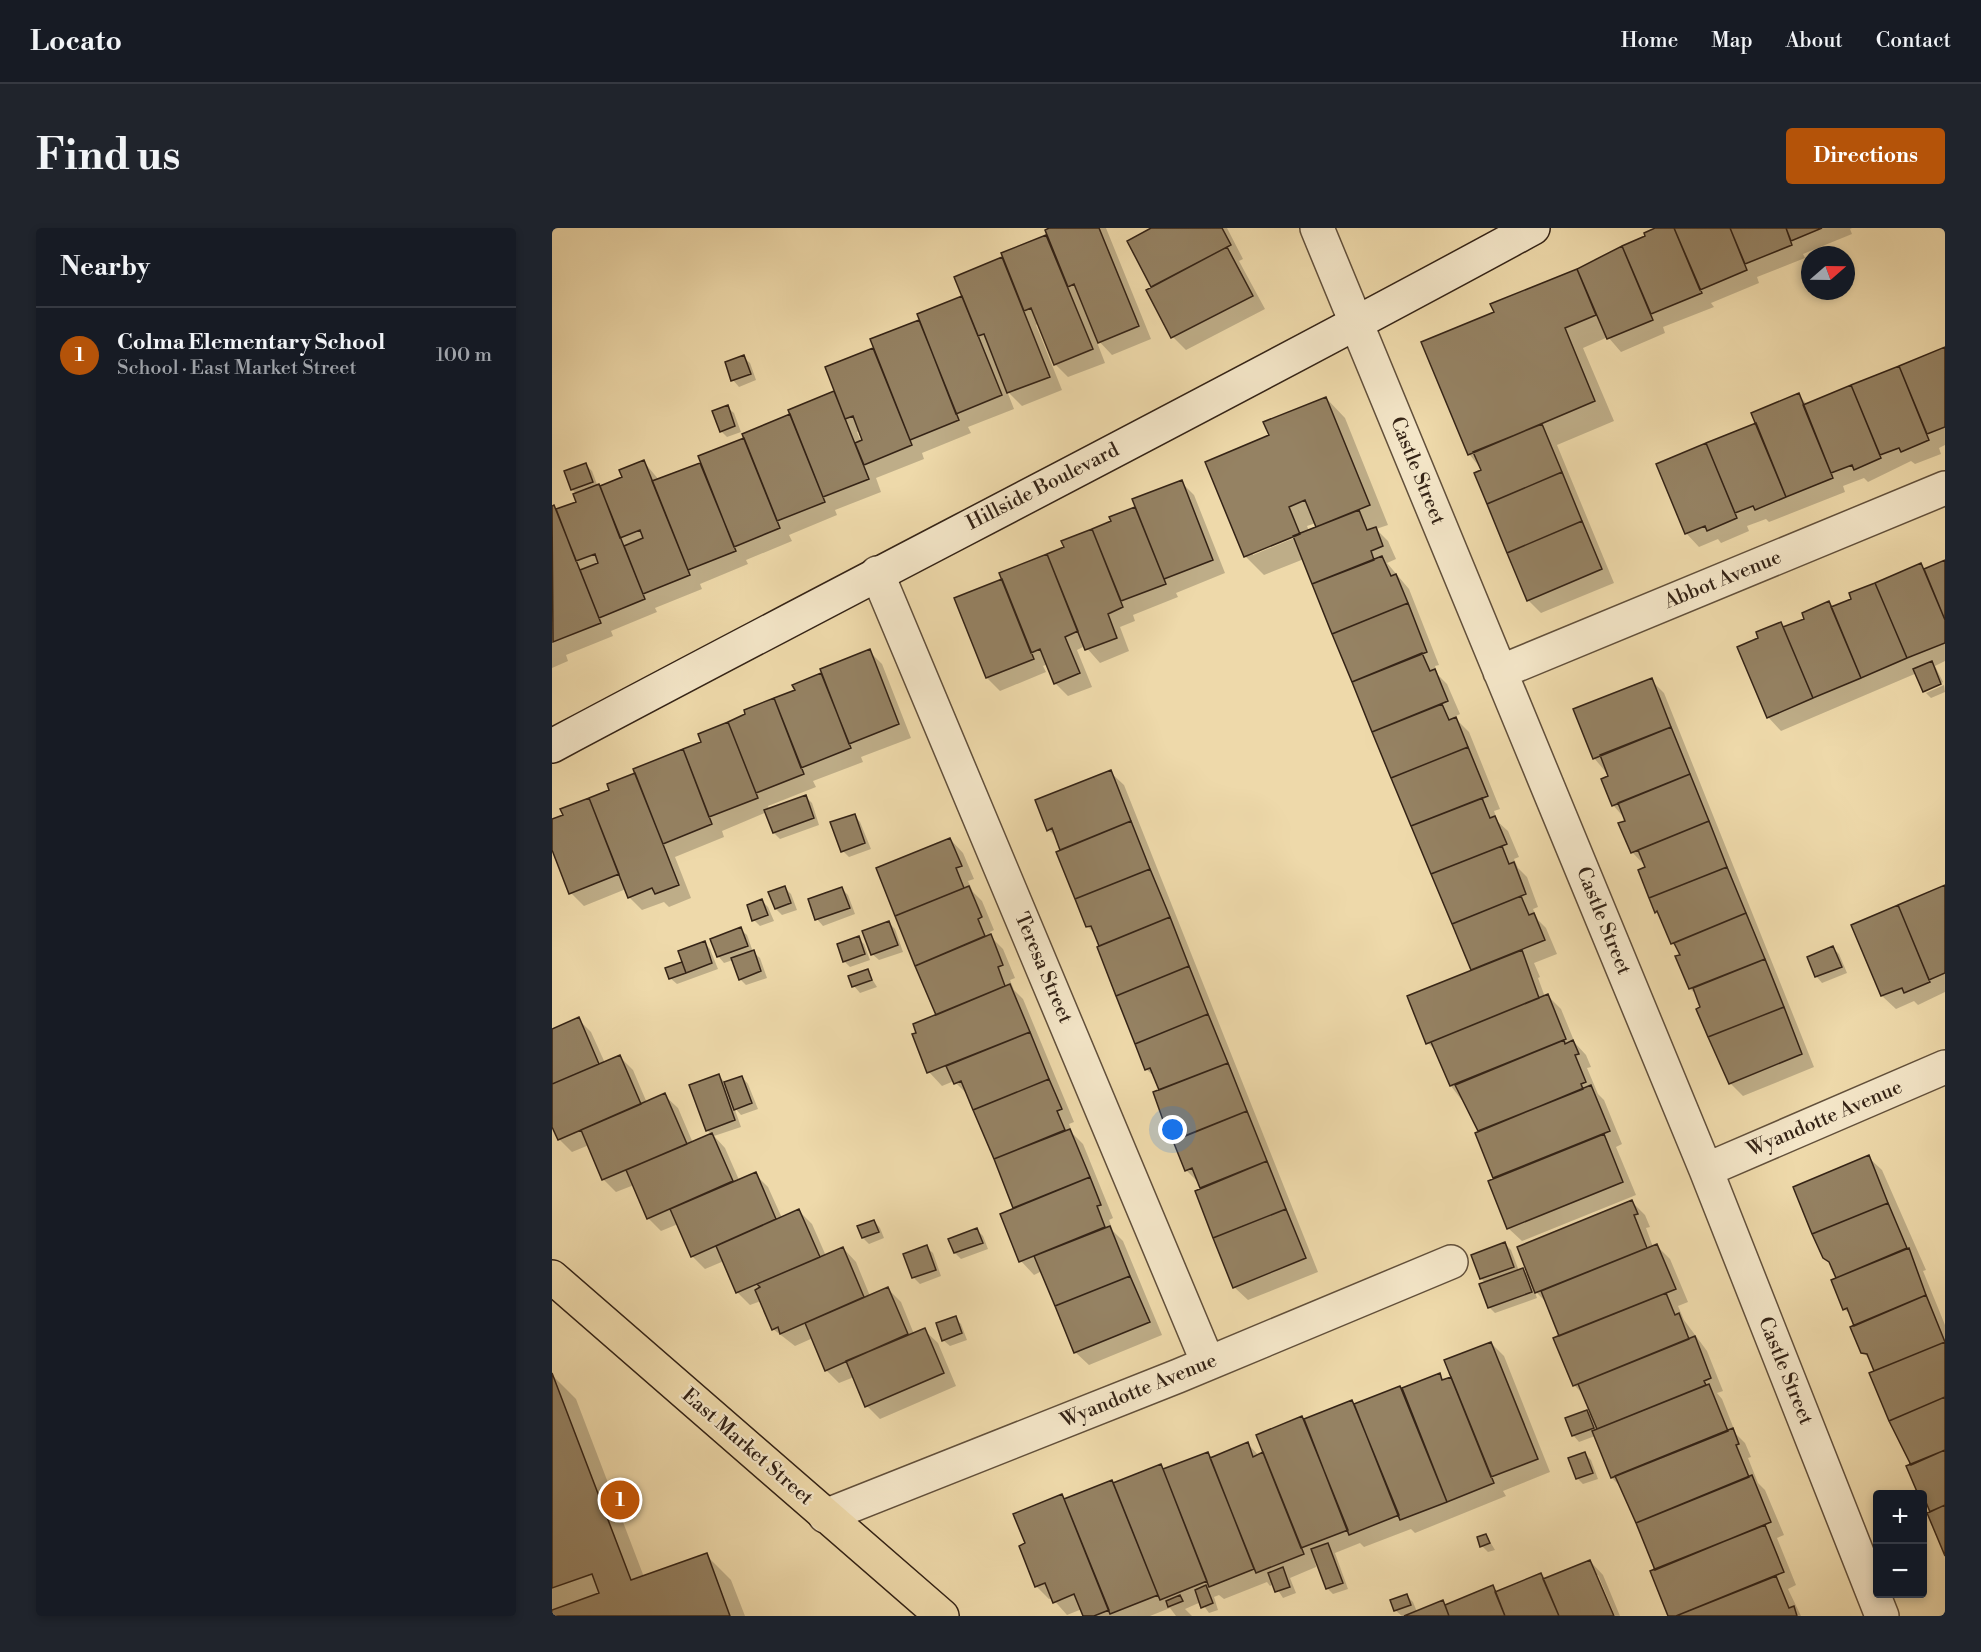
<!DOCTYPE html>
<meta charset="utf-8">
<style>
:root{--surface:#171b24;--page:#20242c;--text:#f1f3f6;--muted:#9ea1a6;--line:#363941;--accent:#b45309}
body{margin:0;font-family:"Libre Bodoni",serif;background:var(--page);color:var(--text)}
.controls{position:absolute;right:18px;bottom:18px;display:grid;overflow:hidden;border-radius:6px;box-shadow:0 3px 9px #0003}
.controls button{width:54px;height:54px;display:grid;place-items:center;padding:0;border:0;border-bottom:2px solid var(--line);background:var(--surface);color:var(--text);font:30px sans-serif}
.compass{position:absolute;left:1249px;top:18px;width:54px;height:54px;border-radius:50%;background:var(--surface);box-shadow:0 3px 9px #0003;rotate:70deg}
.you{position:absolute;left:621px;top:902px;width:21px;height:21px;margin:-15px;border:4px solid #fff;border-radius:50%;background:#1a73e8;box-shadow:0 0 0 9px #1a73e833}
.badge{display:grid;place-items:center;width:39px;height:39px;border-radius:50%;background:var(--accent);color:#fff;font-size:20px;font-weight:700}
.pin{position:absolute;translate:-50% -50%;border:3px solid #fff;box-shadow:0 2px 6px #0006}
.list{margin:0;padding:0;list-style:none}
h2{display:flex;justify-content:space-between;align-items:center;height:78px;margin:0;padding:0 24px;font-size:26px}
h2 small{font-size:20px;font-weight:400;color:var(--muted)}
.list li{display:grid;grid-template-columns:39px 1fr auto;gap:18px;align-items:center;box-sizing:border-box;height:96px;padding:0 24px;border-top:2px solid var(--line)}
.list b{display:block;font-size:22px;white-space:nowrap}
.list p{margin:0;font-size:20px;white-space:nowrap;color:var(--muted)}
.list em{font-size:20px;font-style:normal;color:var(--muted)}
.map{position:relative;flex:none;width:1393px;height:1388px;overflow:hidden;border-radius:6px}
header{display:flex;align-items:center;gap:36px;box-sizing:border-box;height:84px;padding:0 30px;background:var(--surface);border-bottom:2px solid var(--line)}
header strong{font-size:28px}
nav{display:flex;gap:33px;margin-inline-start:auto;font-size:21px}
.intro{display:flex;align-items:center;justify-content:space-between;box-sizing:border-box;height:144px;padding:0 36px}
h1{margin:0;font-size:42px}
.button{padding:15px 27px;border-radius:6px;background:var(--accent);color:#fff;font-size:21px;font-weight:700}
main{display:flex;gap:36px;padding:0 36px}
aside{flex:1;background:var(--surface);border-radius:6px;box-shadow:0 3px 9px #0003}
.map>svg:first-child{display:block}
.shadow{fill:#0003;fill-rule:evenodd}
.building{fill:#958263;stroke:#342316;stroke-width:1.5}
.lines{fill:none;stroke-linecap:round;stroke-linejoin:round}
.minor-casing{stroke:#62503b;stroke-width:36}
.secondary-casing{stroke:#342316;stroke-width:36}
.primary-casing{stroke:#342316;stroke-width:36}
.minor{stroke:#f4e6c8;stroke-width:33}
.secondary{stroke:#f4e6c8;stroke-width:33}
.primary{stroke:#eed9aa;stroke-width:33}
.labels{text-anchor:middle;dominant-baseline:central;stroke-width:4.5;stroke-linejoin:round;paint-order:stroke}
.street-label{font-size:20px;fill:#342316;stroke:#f4e6c8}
</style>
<header>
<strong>Locato</strong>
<nav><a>Home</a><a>Map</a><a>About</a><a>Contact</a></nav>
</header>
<div class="intro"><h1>Find us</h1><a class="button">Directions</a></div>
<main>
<aside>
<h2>Nearby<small></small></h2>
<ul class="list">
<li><span class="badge">1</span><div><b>Colma Elementary School</b><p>School · East Market Street</p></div><em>100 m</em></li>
</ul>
</aside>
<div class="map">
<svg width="1393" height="1388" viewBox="0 0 1393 1388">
<rect width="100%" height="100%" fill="#eed9aa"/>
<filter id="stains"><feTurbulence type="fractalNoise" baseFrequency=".00333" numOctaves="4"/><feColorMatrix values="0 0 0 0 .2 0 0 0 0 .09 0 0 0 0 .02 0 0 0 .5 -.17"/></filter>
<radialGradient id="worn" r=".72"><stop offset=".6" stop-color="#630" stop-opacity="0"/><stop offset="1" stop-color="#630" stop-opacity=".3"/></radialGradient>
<path class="shadow" d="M502 0H554L599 111 560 127 543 109 553 135 516 149 503 136 487 95 484 97 510 162 470 178 455 163 462 181 416 199 419 205 370 225 372 231 324 250 329 264 283 282 285 287 237 307 240 313 194 332 196 336 148 356 150 361 103 380 105 384 59 403 61 408 14 427 16 433 0 440V280L6 282 26 274 25 266 20 262 34 237 40 243 46 259 72 250 92 234 107 252 150 235 240 187 238 182 284 164 275 140 323 120 320 112 369 93 412 68 404 49 452 30 451 26 496 8ZM308 203 314 217 311 218 305 204Z
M603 0H675L691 31 687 33 713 81 634 122 621 109 596 62 601 59 577 14Z
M1107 0H1300L1298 1 1300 6 1251 26 1253 30 1205 49 1207 55 1159 75 1162 79 1111 99 1113 105 1069 124 1056 109 1031 120 1062 193 1005 217 1062 355 989 385 976 372 931 243 917 226 944 85 940 77 1044 35 1043 31 1095 9Z
M1393 121V217L1387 220 1389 226 1363 236 1359 233 1316 254 1312 250 1291 258 1293 264 1217 294 1214 291 1195 298 1197 303 1169 315 1166 311 1147 319 1134 305 1106 236 1206 196 1246 167 1256 177Z
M191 129 198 135 204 152 187 159 181 152Z
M774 170 793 190 836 297 824 301 836 313 844 331 835 335 857 361 887 437 883 438 886 447 895 456 908 486 902 489 917 504 948 581 942 583 946 594 956 603 967 629 962 631 966 640 975 649 986 679 981 681 986 692 994 700 1005 726 982 735 988 749 986 750 993 769 996 768 1009 781 1023 815 1034 827 1039 839 1035 840 1046 866 1052 872 1070 916 1064 919 1084 967 970 1013 956 1000 943 951 924 905 928 904 921 887 899 858 885 824 876 815 921 743 752 331 712 347 693 328 719 208ZM764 295 766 300 757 303 755 298ZM742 306V310L701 327V323Z
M175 179 182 185 189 204 175 209 169 203Z
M629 254 642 267 673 345 624 365 626 369 581 387 583 393 568 399 577 423 548 435 533 418 525 422 540 459 516 468 503 455 496 436 491 438 494 444 448 463 435 450 452 352 514 320 511 314 561 294 559 290 585 280Z
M1393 334V433L1383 438 1391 454 1373 464 1365 445 1229 503 1216 489 1208 411 1228 396 1233 400 1254 392 1277 375 1281 379 1301 372 1369 337 1374 342Z
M317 423 330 436 359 510 309 529 311 534 261 553 264 559 216 578 217 582 253 568 260 575 267 597 228 611 222 605 215 584 170 603 172 609 123 629 139 670 117 679 112 674 90 682 77 669 74 661 32 678 19 665 0 618V593L245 463 242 458Z
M1099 452 1112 465 1262 839 1191 868 1178 855 1145 767 1138 761 1125 729 1130 727 1127 722 1120 715 1110 689 1104 684 1088 643 1095 640 1080 624 1075 593 1061 577 1058 549 1042 530Z
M1392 457 1393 464 1379 470 1374 465Z
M558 544 572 557 766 1044 696 1072 682 1059 648 956 634 942 624 905 614 894 609 863 604 850 594 841 545 708 536 699 506 611 497 602Z
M302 587 308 594 319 621 297 629 291 623Z
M398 611 411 625 422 651 416 653 421 664 430 673 442 702 438 704 441 711 451 721 463 750 458 752 462 762 471 771 522 894 517 896 521 906 531 916 561 990 557 992 561 1003 571 1013 610 1107 537 1137 523 1124 490 1043 482 1047 469 1033 450 986 463 981 417 868 402 853 390 858 377 844 362 807 386 788 326 641Z
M1393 659V764L1366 777 1362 773 1344 781 1330 768 1301 698Z
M233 660 239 666 245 682 230 687 224 681 218 665Z
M290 661 296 667 303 686 271 698 265 691Z
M210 673 216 679 222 693 208 698 202 692Z
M337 695 343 701 351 724 327 732 320 726Z
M188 701 195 707 201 724 208 730 215 750 194 757 188 751 181 732 172 735 166 728Z
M306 710 312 716 318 732 298 739 292 733Z
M152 715 158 721 166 741 125 756 118 750Z
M1281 720 1287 726 1295 745 1270 755 1264 748Z
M315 743 325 759 308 765 302 758Z
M26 791 39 804 53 835 68 829 81 842 95 875 112 867 126 880 141 915 159 906 155 902 166 848 173 854 190 849 196 856 206 881 189 887 182 879 189 899 162 908 173 920 187 952 203 946 216 959 230 990 247 983 260 996 274 1028 291 1020 304 1034 318 1068 336 1061 349 1074 362 1106 372 1102 386 1115 404 1158 328 1191 315 1178 302 1149 287 1155 274 1142 261 1110 243 1118 221 1101 209 1073 198 1077 185 1064 172 1033 153 1041 140 1028 126 996 109 1003 96 990 82 957 64 964 51 951 37 917 20 924 7 911 0 895V803Z
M1316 929 1330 942 1374 1042 1371 1043 1393 1097V1324L1377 1286 1380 1284 1376 1276 1370 1266H1368L1356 1239 1361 1237 1356 1225 1350 1219 1319 1146 1324 1144 1320 1134 1311 1124 1299 1087 1292 1081 1286 1051 1280 1037 1272 1029Z
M1080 974 1093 987 1098 999 1094 1000 1101 1019 1105 1018 1118 1031 1136 1074 1126 1078 1132 1092 1155 1123 1171 1163 1165 1165 1170 1171 1184 1206 1193 1215 1199 1229 1196 1230 1206 1255 1213 1262 1232 1307 1225 1310 1244 1357 1236 1361 1249 1388H1118L1105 1343 1071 1261 1060 1250 1043 1208 1027 1214 1021 1207 1035 1183 1043 1191 1033 1168 1022 1157 1009 1109 995 1075 982 1062 985 1070 943 1085 937 1079 934 1055 929 1051 953 1016 959 1022 967 1043 971 1042 979 1050Z
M322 993 328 1000 332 1010 317 1016 311 1010 307 999Z
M425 1002 431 1008 436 1021 409 1031 403 1025Z
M374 1019 381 1025 389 1048 368 1056 362 1050 353 1027Z
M403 1090 409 1096 415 1112 398 1118 391 1112Z
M939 1115 952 1128 998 1244 951 1263 954 1268 863 1305 859 1301 812 1319 808 1315 783 1325 796 1361 781 1366 775 1360 763 1332 764 1339 738 1350 744 1365 731 1370 722 1356 718 1358 715 1354 672 1371 667 1367 662 1369 666 1382 657 1385 649 1374 633 1381 640 1388H624L618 1380 598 1388H532L530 1381 515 1387 500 1370 497 1371 484 1358 475 1316 510 1268 514 1272 608 1238 613 1242 655 1225 660 1230 696 1216 707 1228 750 1190 753 1192 800 1173 804 1177 887 1147 893 1153 901 1149Z
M0 1147 24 1171 92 1349 154 1327 179 1352 193 1388H0Z
M1033 1226 1039 1232 1046 1251 1031 1256 1025 1250Z
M934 1307 943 1322 936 1324 930 1318Z
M1038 1333 1051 1347 1068 1388H1063L1046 1347H1043L1060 1388H850L843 1382 854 1367 861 1374 865 1384 890 1374 895 1378 940 1359 946 1365 988 1347 993 1352Z"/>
<path class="building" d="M497 0H547L587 98 546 115 522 56 516 59 493 2Z
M599 0H670L679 17 599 59 575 13Z
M1103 0H1122L1150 65 1099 86 1070 18 1093 8 1092 5Z
M1122 0H1178L1195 42 1148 62Z
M1178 0H1234L1240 17 1193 36Z
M1234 0H1270L1239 13Z
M494 7 541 121 502 137 479 80 472 83 449 25Z
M1070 18 1101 92 1055 111 1025 41Z
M675 19 701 68 619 110 594 62Z
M450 29 498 149 455 165 432 106 426 108 402 49Z
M1025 41 1044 87 1013 100 1043 173 916 227 869 114 942 84 938 76Z
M410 68 450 167 404 186 365 86Z
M367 92 407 192 358 212 318 111Z
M1393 119V199L1375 206 1347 138Z
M321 120 360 217 312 237 303 215 310 212 301 188 293 191 273 139Z
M192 127 199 146 179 153 173 134Z
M1347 138 1377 212 1349 224 1347 220 1328 227 1299 157Z
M1299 157 1329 230 1302 242 1300 237 1279 245 1251 177Z
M282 163 317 251 271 269 236 182Z
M1247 165 1281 250 1234 269 1199 185Z
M774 169 818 277 764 299 753 272 737 279 748 306 692 329 653 234 717 207 711 194Z
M176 177 183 198 168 204 160 183Z
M238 186 273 274 225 293 190 206Z
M1204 195 1234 269 1203 282 1201 278 1183 285 1154 215Z
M990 196 1010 244 935 276 922 245 929 242 921 224Z
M192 210 228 300 182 319 146 228Z
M1154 215 1185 290 1155 303 1153 298 1133 306 1104 236Z
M92 232 138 347 91 366 72 318 91 310 88 302 68 310 48 258 70 249 67 242Z
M34 235 41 254 19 262 12 243Z
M148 235 184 323 136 342 100 253Z
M1010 244 1030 293 955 325 935 276Z
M630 252 661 332 612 351 580 271Z
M47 256 93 371 47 390 28 342 46 335 43 326 24 333 4 281 24 274 21 266Z
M2 277 49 395 1 414 0 278Z
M583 279 614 356 569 373 540 301 559 293 557 289Z
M807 282 815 302 824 299 831 318 819 323 822 332 760 356 741 308Z
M1030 293 1050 341 975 373 955 325Z
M540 301 571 379 556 386 565 410 533 422 495 326 512 319 509 313Z
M495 326 526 403 513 409 528 445 502 456 488 421 479 425 447 345Z
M830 328 839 348 844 346 856 375 780 406 760 356Z
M1393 332V392L1372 341Z
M1369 335 1393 392V415L1355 430 1323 355Z
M450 351 482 431 434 450 402 370Z
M1323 355 1355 430 1309 450 1279 379 1299 371 1297 365Z
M1277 373 1309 450 1261 470 1231 399 1252 391 1250 385Z
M856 375 875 424 800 454 780 406Z
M1229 394 1261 470 1215 490 1185 419 1206 410 1204 404Z
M318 421 347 496 297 516 268 441Z
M870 425 878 443 883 441 896 473 820 504 800 454Z
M1380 433 1389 456 1371 464 1361 441Z
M269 445 299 520 249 540 222 470 243 462 240 457Z
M1100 450 1119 499 1041 531 1021 481Z
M222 470 252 546 204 565 176 494 193 486 192 482Z
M890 476 897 492 904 489 916 519 839 550 820 504Z
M176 494 206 570 157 589 131 521 149 514 146 506Z
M1119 499 1138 546 1060 578 1049 551 1056 548 1048 527Z
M916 519 936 568 859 598 839 550Z
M131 521 160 596 111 616 81 541Z
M559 542 579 593 508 622 500 600 495 603 483 572Z
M83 545 127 657 103 666 100 660 76 670 37 570 57 562 55 556Z
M1138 546 1157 593 1079 625 1066 595 1073 593 1066 575Z
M254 567 262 590 221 605 212 582Z
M37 570 67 646 17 666 0 622V591L11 587 8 581Z
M930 570 938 590 943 588 955 616 879 646 859 598Z
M303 586 313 615 289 624 278 594Z
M579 593 598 641 523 671 504 624Z
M1157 593 1175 639 1097 670 1086 642 1093 639 1086 622Z
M398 610 410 638 404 640 412 660 343 688 324 640Z
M950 618 957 636 962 634 974 666 900 696 879 646Z
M1175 639 1194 685 1119 716 1105 683 1103 685 1097 670Z
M598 641 618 689 547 718 539 698 534 699 523 671Z
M1393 657V745L1377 752 1346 677Z
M233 658 239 675 223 681 216 664Z
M417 658 430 689 426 691 433 708 363 738 343 688Z
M290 659 298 680 263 692 256 671Z
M969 668 977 687 982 685 993 712 919 742 900 696Z
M210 671 216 687 200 693 195 677Z
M1346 677 1378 754 1352 765 1350 760 1329 768 1299 697Z
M1194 685 1213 731 1137 761 1123 728 1128 727 1122 715Z
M618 689 637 738 564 768 545 719Z
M337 693 346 717 319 727 310 703Z
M189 699 196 718 165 729 158 711Z
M439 706 451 737 446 739 453 758 384 787 363 738Z
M307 708 313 726 291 734 285 716Z
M153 713 160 735 134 745 126 723Z
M1281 718 1290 739 1263 749 1255 729Z
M202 722 209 743 187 752 179 730Z
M970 722 987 770 874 816 855 768Z
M1213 731 1232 779 1156 809 1144 781 1148 779 1141 760Z
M130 734 134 745 117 751 113 740Z
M637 738 656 786 583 816 564 768Z
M316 741 320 752 300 759 296 748Z
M458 756 478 804 375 845 360 806 364 805 361 796Z
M996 766 1014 811 898 858 879 814Z
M1232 779 1250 826 1177 856 1156 809Z
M656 786 676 835 607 862 598 840 593 842 583 816Z
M27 789 47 836 0 856V801Z
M478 804 497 851 421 882 409 853 402 856 394 838Z
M1012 812 1013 816 1021 812 1027 826 1023 827 1034 854 1029 856 1031 861 926 903 903 857Z
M68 827 89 876 6 912 0 899V856Z
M676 835 695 883 625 911 618 892 612 895 601 864Z
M167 846 183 892 154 903 137 857Z
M190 848 200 875 182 882 172 854Z
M497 851 510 881 505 883 513 902 442 931 421 882Z
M1039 857 1058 903 941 950 923 905Z
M113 865 135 916 50 952 29 902Z
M695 883 715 933 648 960 640 940 633 943 621 913Z
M518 901 538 949 461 980 442 931Z
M160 905 181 953 95 991 74 942Z
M1052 906 1071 954 955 1001 936 953Z
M1317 927 1336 975 1260 1006 1241 959Z
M715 933 734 981 661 1010 643 963Z
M204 944 224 991 139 1029 118 981Z
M538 949 549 977 545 978 553 999 467 1034 448 986Z
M1080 972 1086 986 1082 987 1095 1020 983 1065 965 1019Z
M1336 975 1355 1020 1284 1050 1277 1034 1271 1030 1260 1006Z
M247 981 268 1029 184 1065 164 1018Z
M734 981 754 1030 681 1060 661 1010Z
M322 992 327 1004 310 1010 305 998Z
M558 998 578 1048 503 1078 482 1028Z
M425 1000 431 1015 402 1025 396 1011Z
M953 1014 962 1039 928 1051 919 1027Z
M1105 1016 1124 1061 1007 1108 989 1063Z
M375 1017 384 1042 360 1050 351 1026Z
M291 1019 312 1069 228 1106 226 1099 220 1102 203 1062 208 1059 205 1056Z
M1357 1020 1374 1067 1302 1098 1295 1080 1291 1082 1279 1052Z
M971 1040 980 1064 936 1080 927 1056Z
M578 1048 598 1094 522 1125 503 1078Z
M336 1059 356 1106 273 1143 253 1095Z
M1114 1065 1123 1087 1127 1085 1137 1111 1021 1158 1001 1110Z
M1374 1067 1393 1114 1322 1143 1315 1126 1309 1125 1298 1099Z
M404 1088 410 1105 390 1113 384 1095Z
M373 1100 392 1145 313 1179 294 1133Z
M1143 1108 1159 1150 1152 1153 1154 1157 1045 1201 1026 1156Z
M939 1114 986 1231 939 1249 892 1132Z
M1393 1114V1169L1337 1193 1317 1145Z
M0 1145 79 1352 155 1325 178 1388H0V1382L47 1365 40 1346 0 1360Z
M888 1145 890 1152 899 1149 942 1255 895 1274 850 1160Z
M1157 1156 1176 1203 1059 1250 1040 1203Z
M848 1158 895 1274 848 1292 802 1176Z
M1393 1169V1222L1359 1237 1337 1193Z
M800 1172 847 1287 797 1307 752 1191Z
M1035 1182 1042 1200 1020 1208 1013 1190Z
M750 1188 796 1302 749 1320 704 1207Z
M1181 1200 1187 1216 1184 1217 1197 1249 1084 1295 1063 1248Z
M696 1214 701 1229 711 1224 752 1326 704 1345 658 1230Z
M1393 1222V1277L1378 1284 1371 1267 1366 1266 1354 1238Z
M656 1224 702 1341 657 1359 611 1241Z
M1033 1224 1041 1245 1024 1251 1016 1230Z
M609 1236 655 1353 608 1372 561 1255Z
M1200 1247 1219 1294 1103 1342 1084 1295Z
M560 1252 606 1367 558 1386 512 1271Z
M510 1266 557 1382 542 1388H531L522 1366 501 1375 493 1355 483 1359 467 1318 473 1315 461 1286Z
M1393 1277V1328L1375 1285Z
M1213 1297 1232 1344 1124 1388H1116L1098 1343Z
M934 1306 938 1315 928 1319 925 1309Z
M776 1315 791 1355 774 1361 759 1321Z
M1038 1332 1062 1388H1007L991 1351Z
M731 1339 738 1359 723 1364 716 1345Z
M989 1345 1007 1388H953L943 1364Z
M1224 1348 1237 1380 1242 1378 1245 1388H1124Z
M654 1357 661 1375 649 1380 643 1362Z
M941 1357 953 1388H897L893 1377Z
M855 1366 859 1377 842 1383 838 1372Z
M628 1367 631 1373 616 1379 614 1373Z
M891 1372 897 1388H852Z"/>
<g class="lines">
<defs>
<path id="minor" d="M765 0 1154 942 1330 1388
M325 345 656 1135
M948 444 1393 260
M1154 942 1393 839
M273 1288 626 1148 899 1034"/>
<path id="secondary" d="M0 518C326 344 656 177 981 0"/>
<path id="primary" d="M0 1049 390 1388"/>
</defs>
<use href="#minor" class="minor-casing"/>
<use href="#secondary" class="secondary-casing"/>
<use href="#primary" class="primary-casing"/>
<use href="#minor" class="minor"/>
<use href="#secondary" class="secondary"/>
<use href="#primary" class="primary"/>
</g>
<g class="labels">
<g class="street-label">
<text transform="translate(865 243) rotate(68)">Castle Street</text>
<text transform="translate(491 259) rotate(-27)">Hillside Boulevard</text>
<text transform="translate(1171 352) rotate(-22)">Abbot Avenue</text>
<text transform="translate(1051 693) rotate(68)">Castle Street</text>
<text transform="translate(491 740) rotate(67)">Teresa Street</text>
<text transform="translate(1273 891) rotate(-23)">Wyandotte Avenue</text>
<text transform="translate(1233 1143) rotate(68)">Castle Street</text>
<text transform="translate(587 1163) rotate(-22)">Wyandotte Avenue</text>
<text transform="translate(195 1219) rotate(41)">East Market Street</text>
</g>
</g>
<rect width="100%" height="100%" filter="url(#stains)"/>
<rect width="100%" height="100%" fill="url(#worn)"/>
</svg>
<div class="controls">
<button>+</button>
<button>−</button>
</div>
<svg class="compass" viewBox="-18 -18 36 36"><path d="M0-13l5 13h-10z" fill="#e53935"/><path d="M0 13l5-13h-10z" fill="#9ea1a6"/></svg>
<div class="you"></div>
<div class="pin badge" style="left:68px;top:1272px">1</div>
</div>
</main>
